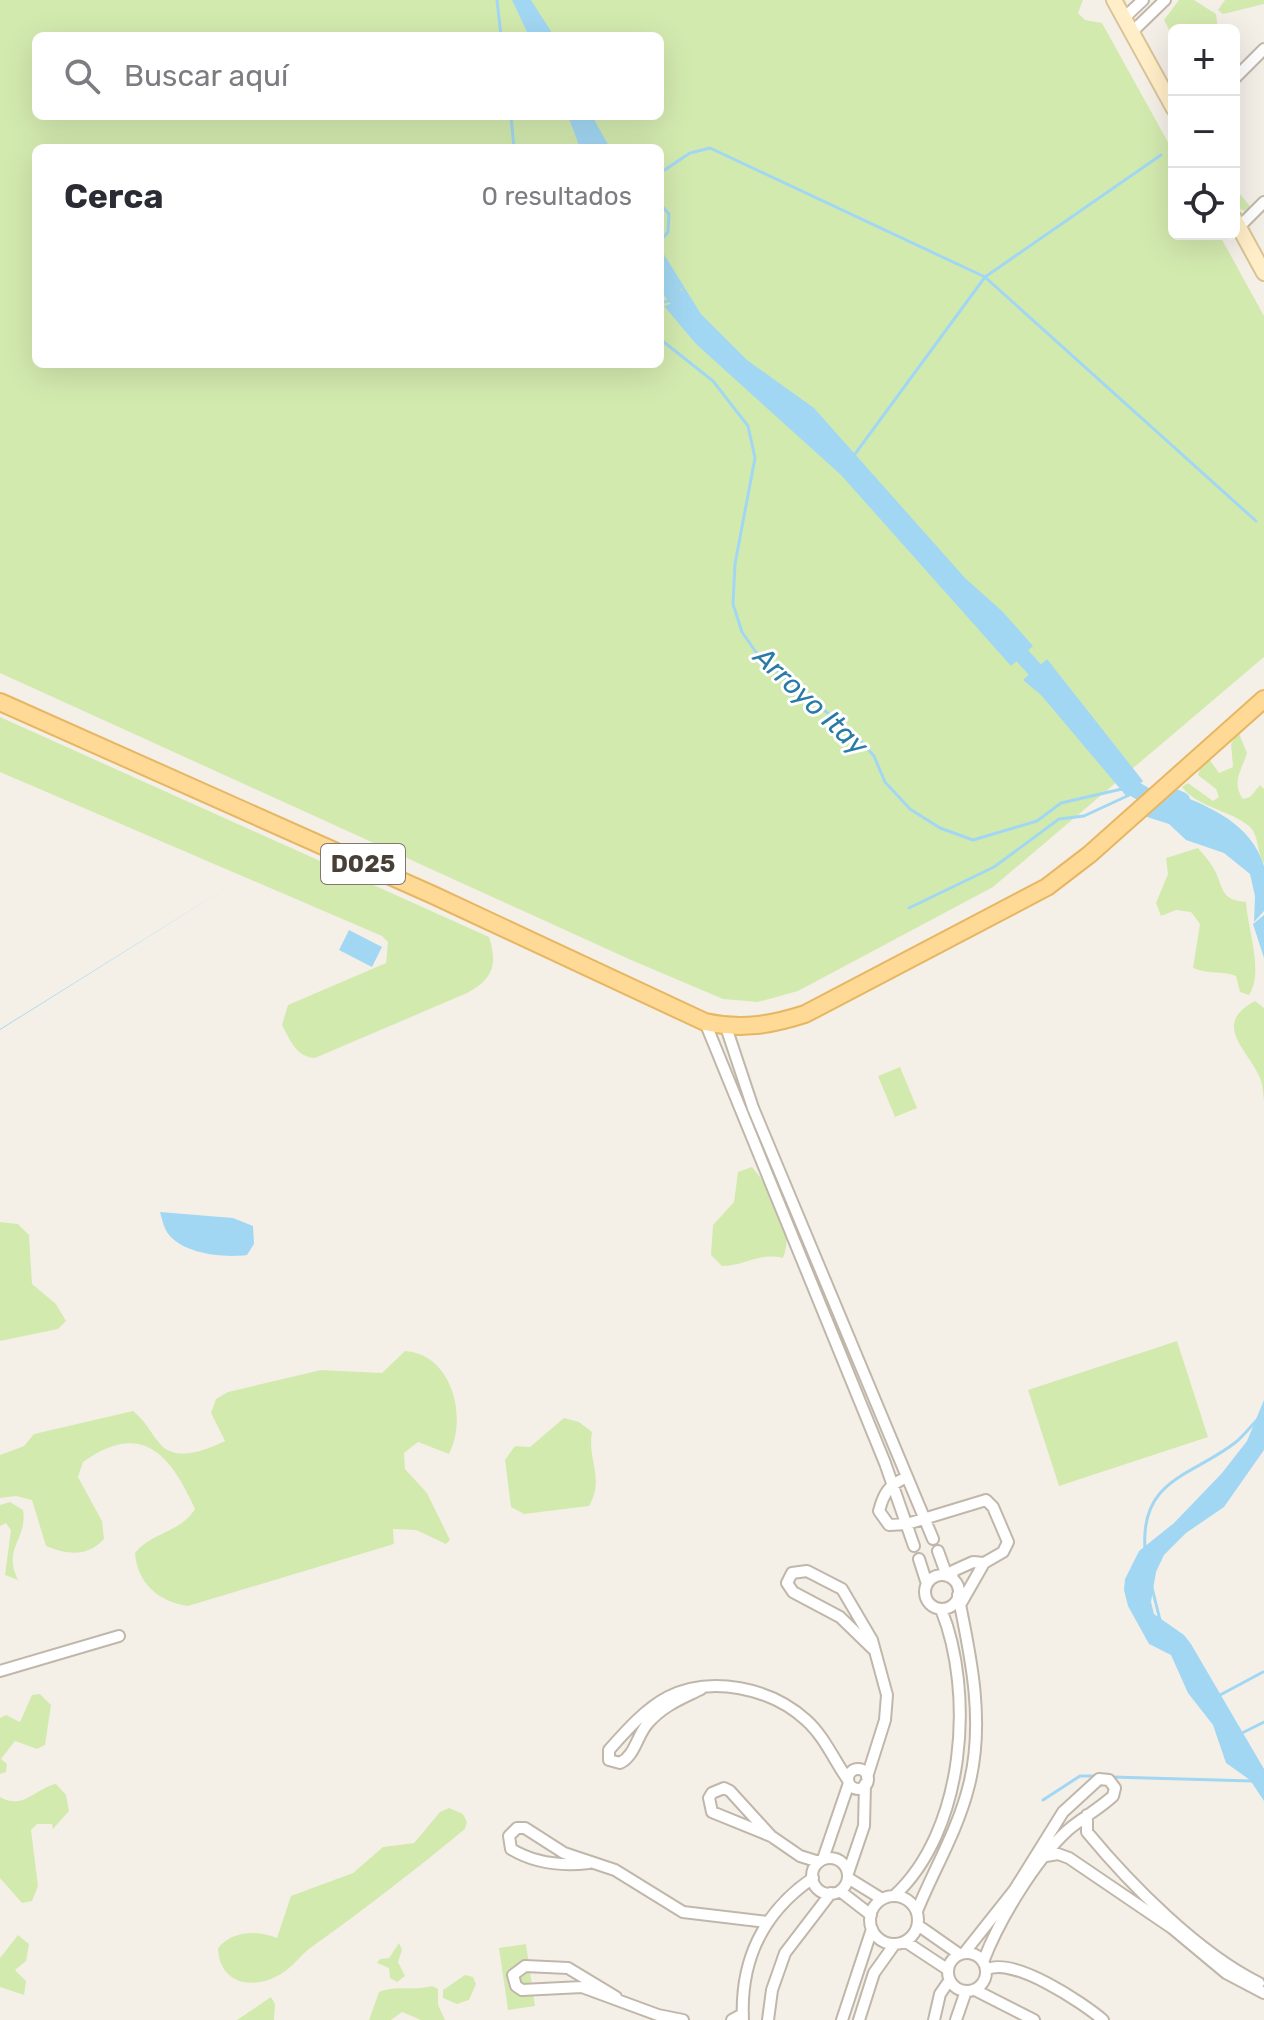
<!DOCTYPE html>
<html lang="es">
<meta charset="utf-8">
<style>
:root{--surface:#fff;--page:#f7f7f7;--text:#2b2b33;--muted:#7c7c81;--line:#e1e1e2}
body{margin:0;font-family:Rubik,sans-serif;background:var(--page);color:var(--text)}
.controls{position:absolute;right:24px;top:24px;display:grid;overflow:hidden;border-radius:12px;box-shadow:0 8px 32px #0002}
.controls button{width:72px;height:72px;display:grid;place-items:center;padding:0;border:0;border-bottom:2px solid var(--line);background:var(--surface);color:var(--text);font:40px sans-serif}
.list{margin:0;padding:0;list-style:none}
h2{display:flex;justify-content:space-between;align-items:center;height:104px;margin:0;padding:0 32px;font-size:34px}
h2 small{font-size:26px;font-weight:400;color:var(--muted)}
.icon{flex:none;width:44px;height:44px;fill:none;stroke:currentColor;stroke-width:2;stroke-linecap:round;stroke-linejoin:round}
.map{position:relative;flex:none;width:1264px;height:2020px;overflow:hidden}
.search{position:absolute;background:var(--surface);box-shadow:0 8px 32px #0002;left:32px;top:32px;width:632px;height:88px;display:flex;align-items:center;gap:20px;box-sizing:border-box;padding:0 28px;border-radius:12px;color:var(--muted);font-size:30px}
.panel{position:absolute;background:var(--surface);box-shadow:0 8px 32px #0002;left:32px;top:144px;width:632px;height:224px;border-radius:12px}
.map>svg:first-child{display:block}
.green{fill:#d3eaaf;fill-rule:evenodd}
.water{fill:#a2d7f3}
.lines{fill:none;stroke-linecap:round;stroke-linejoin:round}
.stream{stroke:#a2d7f3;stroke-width:3}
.river{stroke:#a2d7f3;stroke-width:16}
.street-casing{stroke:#c0b7aa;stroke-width:14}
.secondary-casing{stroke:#d9c398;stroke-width:18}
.primary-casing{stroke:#e7b663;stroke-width:20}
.street{stroke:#fff;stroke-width:10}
.secondary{stroke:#ffeec7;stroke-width:14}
.primary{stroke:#ffda96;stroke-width:16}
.labels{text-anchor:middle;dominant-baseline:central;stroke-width:6;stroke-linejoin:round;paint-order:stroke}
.shield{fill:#fff;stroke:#7f7972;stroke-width:2}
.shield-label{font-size:24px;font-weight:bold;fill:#484036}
.water-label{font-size:28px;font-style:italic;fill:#287aa7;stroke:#fff}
</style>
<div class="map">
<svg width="1264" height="2020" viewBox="0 0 1264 2020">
<rect width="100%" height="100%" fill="#f4f0e8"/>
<path class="green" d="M0 0H1083L1078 13 1085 20 1102 23 1174 153V234H1219L1264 316V657L993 887 798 991 758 1002 723 999 631 960 0 673ZM36 36H660V116H36ZM36 148H660V364H36Z
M1179 0H1194L1216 14 1218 30H1174V39L1164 20Z
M1225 0H1264V4L1223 14 1218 10Z
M1234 173 1236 189 1253 210 1249 212 1234 207Z
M0 717 489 937C498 965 493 979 467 993L315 1058C296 1057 290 1040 282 1025L288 1005 386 963 388 942 382 936 0 772Z
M1238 731 1247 753C1242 770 1231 782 1243 799L1250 797 1260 785 1264 789V864C1257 853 1259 836 1250 827 1231 810 1198 808 1182 787L1188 783 1213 801 1219 797 1216 789 1198 775 1203 759 1210 760 1219 773 1233 767 1231 744Z
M1198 848C1205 856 1213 865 1217 875 1224 893 1224 900 1246 902 1248 932 1264 972 1249 995L1240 992 1236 976C1221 970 1209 975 1193 968L1200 924 1191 912 1176 910 1161 916 1156 903 1168 874 1166 858Z
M1255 1001 1264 1008V1101C1263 1093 1263 1083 1259 1076 1246 1048 1212 1024 1255 1001Z
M900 1067 917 1108 895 1117 878 1076Z
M752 1167C770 1188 796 1228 783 1258 759 1252 745 1266 722 1266L711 1255 713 1225 734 1202 738 1172Z
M0 1222 18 1224 29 1235 32 1284 56 1304 66 1321 58 1329 0 1341Z
M1177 1341 1208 1437 1059 1486 1028 1390Z
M405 1351C452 1354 468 1417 449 1454L418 1442 404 1453 405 1469 427 1493 450 1540 446 1544 416 1530 393 1529 394 1544 188 1606C159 1602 137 1583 135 1553 152 1532 180 1533 195 1509 170 1454 142 1420 83 1462L78 1477 102 1521 104 1539C87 1557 69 1555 46 1546L32 1500 16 1496 0 1498V1455L24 1446 34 1434 133 1411C146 1421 151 1434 162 1446 179 1462 208 1449 225 1441L211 1413 216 1399 228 1392 321 1370 382 1373Z
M564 1418 579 1422 592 1432C587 1459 605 1479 589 1506L524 1514 511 1507 505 1460 515 1446 530 1447Z
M10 1502 23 1510C28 1540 2 1547 18 1580L5 1575 11 1530 6 1523 0 1526V1505Z
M40 1694 51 1705 45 1745 37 1749 15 1741 1 1759 7 1764 6 1772 0 1774V1718L6 1715 20 1722 32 1695Z
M56 1784 66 1795 69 1811 53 1829 52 1824H37L31 1830 38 1886 32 1901 22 1903 0 1878V1797C23 1811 37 1787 56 1784Z
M449 1808 463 1814 467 1822 465 1829C415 1870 365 1909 313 1946 301 1954 293 1967 281 1974 253 1991 219 1984 218 1948 233 1930 257 1930 277 1938L291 1896 353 1873 383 1847 414 1843 440 1812Z
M18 1935 29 1944 26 1961 15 1970 26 1981 24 1995 0 1987V1958Z
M399 1943 402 1950 398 1962 405 1976 397 1982 390 1978 389 1968 377 1963 380 1959 389 1958Z
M526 1944 535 2006 508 2010 499 1948Z
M465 1975 473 1977 476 1984 469 2000 457 2004 443 1998V1990Z
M432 1986 438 1989V2005L445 2020H421L402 2012 391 2020H369L379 1992C396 1985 413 1991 432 1986Z
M271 1997 275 2004 274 2020H237Z"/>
<path class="water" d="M512 0H531L554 36H529Z
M568 116H592L610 148H580Z
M660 248 701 314 747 360 814 408 965 578 1002 611 1033 646 1011 666 841 475 696 344 664 306 679 301 682 289 660 269Z
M1047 659 1143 781 1127 797 1041 695 1023 680Z
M1173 792C1210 807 1251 823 1264 866 1264 879 1264 898 1264 911L1254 922 1255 896 1250 874 1224 853 1186 840 1169 824 1144 816Z
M239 880 0 1030V1029Z
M1264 915V958L1253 924Z
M349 930 382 947 372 967 339 950Z
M160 1212 233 1218 253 1226 254 1244 247 1255C223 1258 185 1254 169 1235 164 1229 162 1219 160 1212Z
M1264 1400V1450L1224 1507 1186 1533 1164 1555 1156 1572 1151 1602 1154 1614 1184 1635 1191 1644 1264 1769V1801L1250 1780 1226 1763 1213 1725 1188 1693 1171 1655 1149 1644 1128 1606 1124 1590 1125 1579 1139 1551 1174 1523 1222 1473 1247 1441Z"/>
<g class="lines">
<path class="stream" d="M497 0 501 36
M511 116 514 148
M660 173 690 153 710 148 985 277 1161 155
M660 204 669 214 668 232 660 241
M660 274 680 286 677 299 660 303
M660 339 713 381 748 426 755 458 735 564 733 604 742 632 760 658 856 736 874 756 885 782 910 809 940 828 973 840 1037 821 1061 803 1122 789
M855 454 985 277 1256 521
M909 908 994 867 1059 819 1084 816 1138 791
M1145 1549C1140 1478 1193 1476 1236 1442 1244 1435 1251 1426 1258 1419
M1152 1588 1160 1620
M1220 1695 1263 1672
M1242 1733 1264 1722
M1112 1777 1252 1781
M1043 1800 1080 1776H1096"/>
<path class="river" d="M660 277 691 317
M1008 640 1049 685
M1121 774 1131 787 1159 803 1175 797 1182 800"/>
<defs>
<path id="street" d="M1124 18 1143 0
M1132 32 1165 0
M1234 79 1264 49
M1239 227 1264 202
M705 1022 885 1463 914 1546
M726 1027 753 1108 933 1539
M907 1477C889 1485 884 1492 879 1511L889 1525 907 1524 986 1500 993 1507 1008 1542 1003 1552 984 1563 960 1605
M938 1551 947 1576
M919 1559 927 1584
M925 1592a17 17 0 1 1 34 0a17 17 0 1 1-34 0Z
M952 1578 953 1571 973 1562 984 1563
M0 1671 119 1636
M701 1689C681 1699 664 1705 648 1723 637 1735 635 1756 620 1763L609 1760V1750C626 1731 645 1709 668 1697 711 1675 771 1688 806 1720 824 1736 834 1760 848 1780
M848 1779a10 10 0 1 1 20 0a10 10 0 1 1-20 0Z
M867 1777 885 1720 887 1695 872 1640 842 1589 807 1571 792 1573 787 1583 793 1592 840 1617 873 1649
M1087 1815V1832C1130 1884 1198 1953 1259 1983
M771 1836 730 1791 724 1788 712 1793 709 1798 712 1812 771 1836 800 1856 819 1862
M1046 1856 1058 1854 1069 1858 1172 1928 1226 1973 1264 1993
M812 1876a18 18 0 1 1 36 0a18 18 0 1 1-36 0Z
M823 1859 849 1783
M589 1863C563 1866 534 1863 511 1849L509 1836 517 1828H525L564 1853 615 1870 683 1912 767 1922
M848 1873 864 1826 865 1784
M848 1878 882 1899
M840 1891 871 1915
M870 1920a24 24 0 1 1 48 0a24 24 0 1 1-48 0Z
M894 1896C965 1831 975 1693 941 1609
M917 1911C934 1869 958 1830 969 1785 985 1722 971 1657 958 1595
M919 1926 959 1954
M906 1942 947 1969
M965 1952 1015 1889 1063 1812 1099 1779 1109 1780 1115 1788 1113 1796C1099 1809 1082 1818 1068 1830 1035 1860 999 1920 983 1962
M948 1972a19 19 0 1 1 38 0a19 19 0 1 1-38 0Z
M986 1970C1012 1955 1083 2003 1103 2020
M975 1990 1034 2020
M616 1997 568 1968 525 1966 513 1975 516 1986 522 1990 582 1987 658 2015 683 2020
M732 2020 743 2014
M743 2020C740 1961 763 1912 813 1878
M768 2020 772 1990 785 1953 831 1893
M842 2020 872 1929
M859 2020 874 1973 894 1945
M934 2020 940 1994 949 1981
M956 2020 966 1991"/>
<path id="secondary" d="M1114 0 1174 109
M1234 218 1264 273"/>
<path id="primary" d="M0 702 433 895 705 1022C741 1030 771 1025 805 1014L1047 887 1090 854 1264 699"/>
</defs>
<use href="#street" class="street-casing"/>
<use href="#secondary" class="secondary-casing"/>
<use href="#primary" class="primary-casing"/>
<use href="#street" class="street"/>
<use href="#secondary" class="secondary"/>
<use href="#primary" class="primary"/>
</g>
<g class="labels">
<rect class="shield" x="321" y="844" width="84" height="40" rx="6"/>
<g class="shield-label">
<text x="363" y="864">D025</text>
</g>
<g class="water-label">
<text transform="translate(811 701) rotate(43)">Arroyo Itay</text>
</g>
</g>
</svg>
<div class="controls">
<button>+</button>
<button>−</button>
<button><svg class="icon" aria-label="locate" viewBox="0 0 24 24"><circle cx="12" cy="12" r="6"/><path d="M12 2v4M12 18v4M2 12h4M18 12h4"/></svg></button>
</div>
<div class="search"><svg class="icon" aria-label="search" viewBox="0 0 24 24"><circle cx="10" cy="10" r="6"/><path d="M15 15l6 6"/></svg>Buscar aquí</div>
<section class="panel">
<h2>Cerca<small>0 resultados</small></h2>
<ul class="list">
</ul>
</section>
</div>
